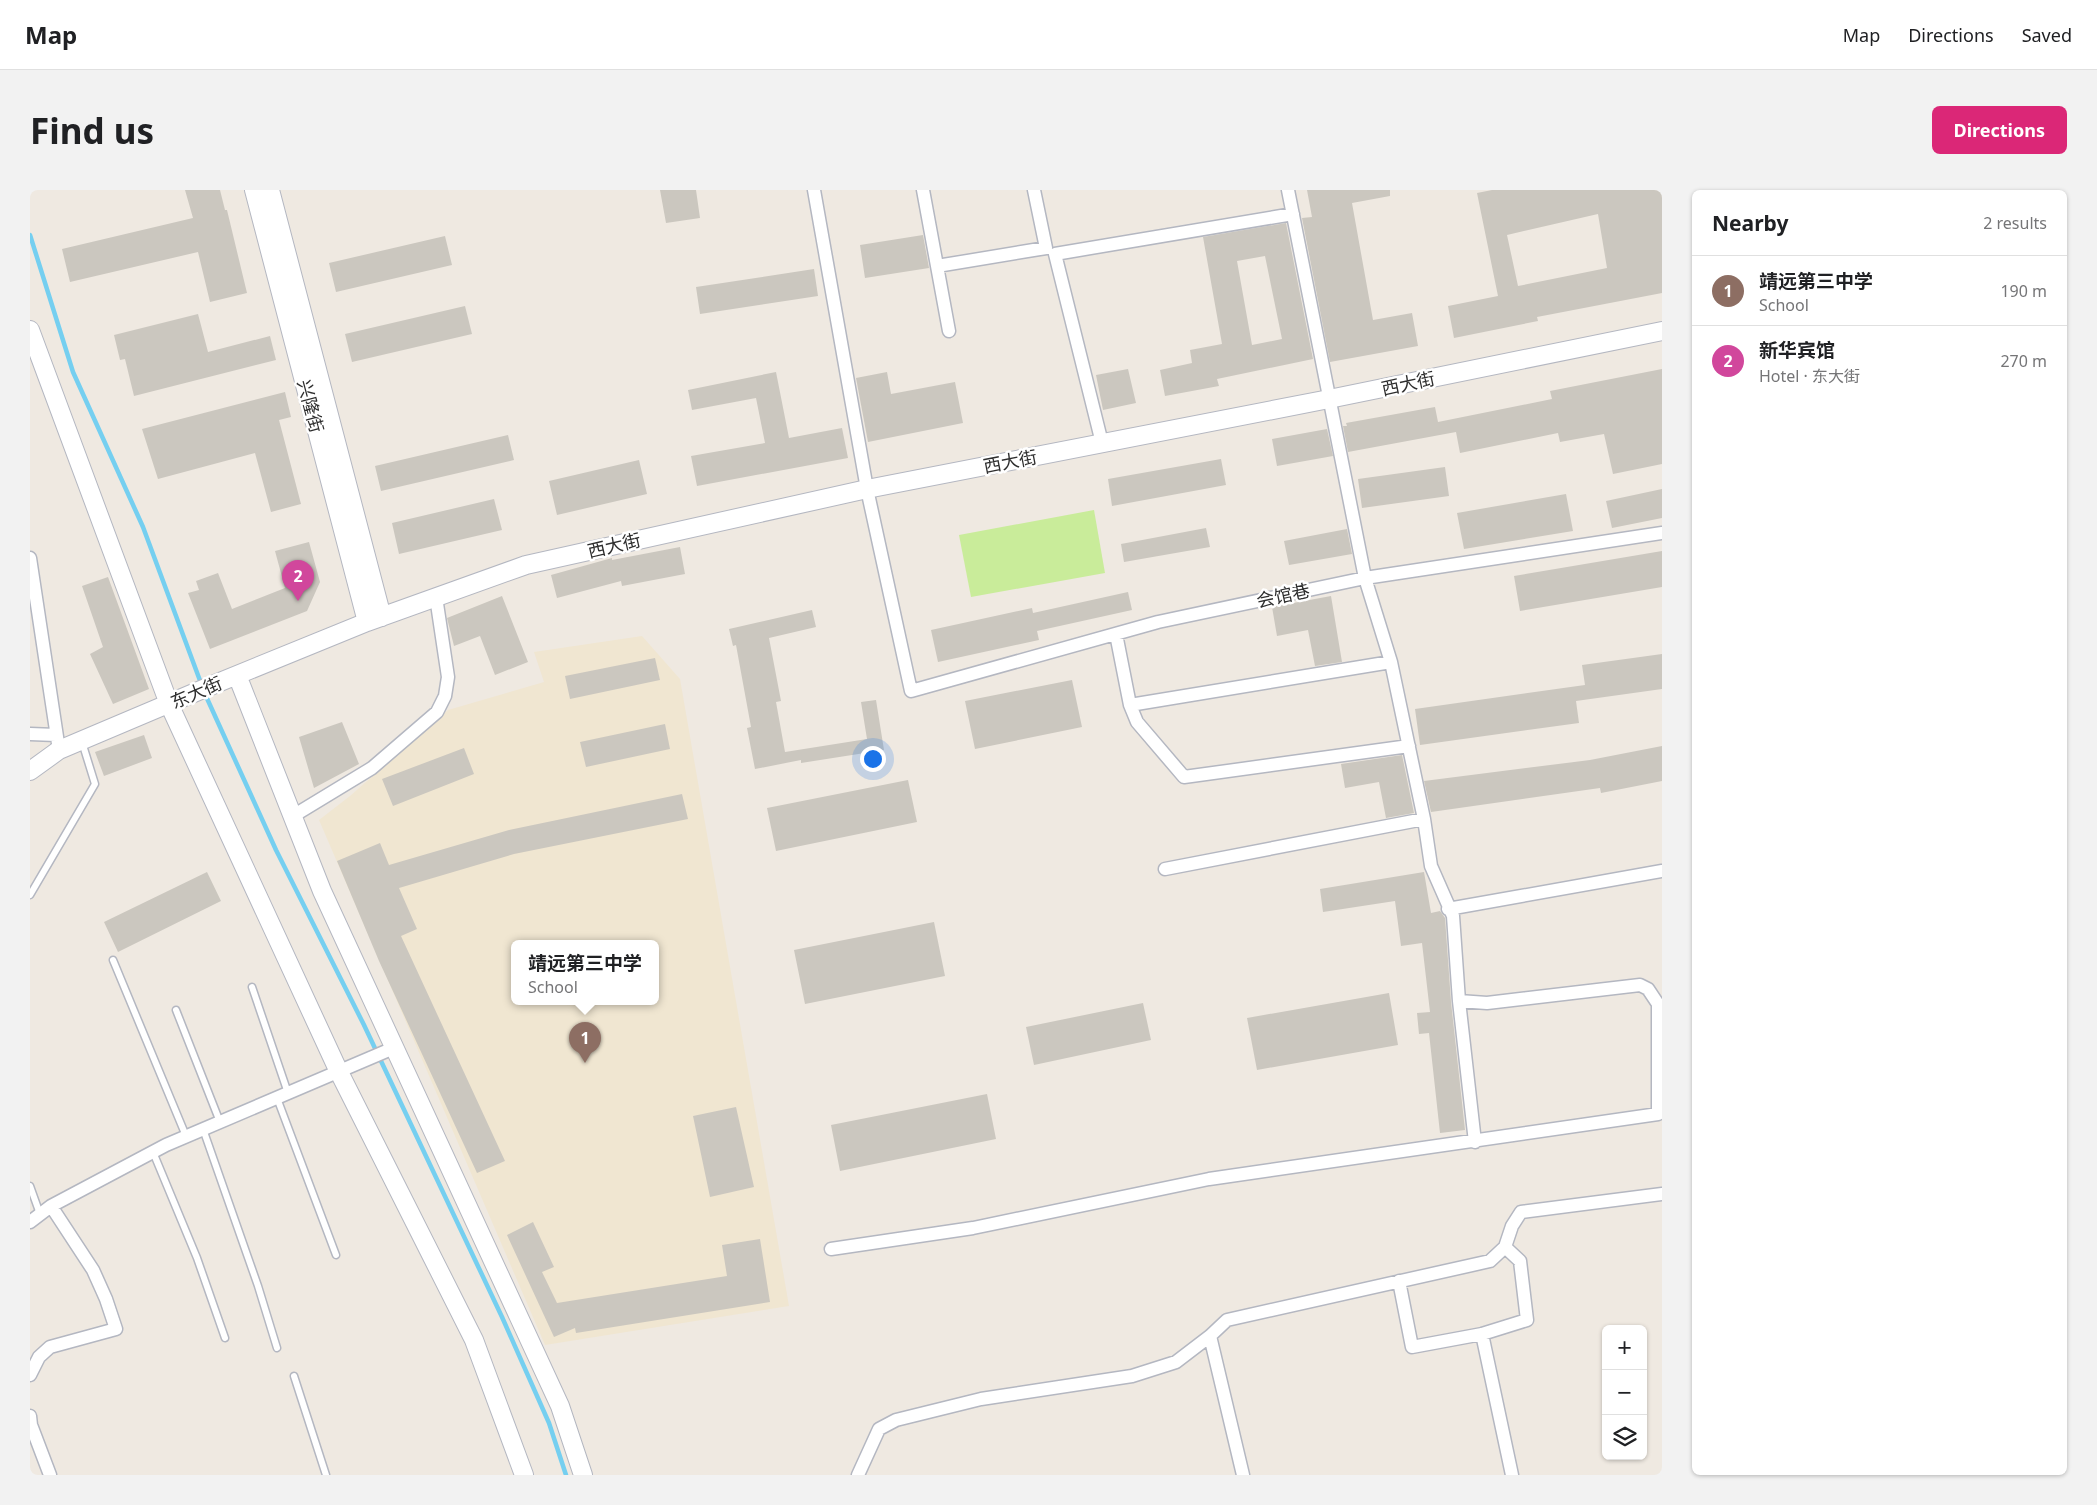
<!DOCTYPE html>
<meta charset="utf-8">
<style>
:root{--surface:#fff;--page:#f2f2f2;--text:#202124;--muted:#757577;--line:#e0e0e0;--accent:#db2777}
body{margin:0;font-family:"Noto Sans","Noto Sans SC",sans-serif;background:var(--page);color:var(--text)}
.controls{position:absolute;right:15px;bottom:15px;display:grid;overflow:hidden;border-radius:8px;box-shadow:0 1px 4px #0004}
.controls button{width:45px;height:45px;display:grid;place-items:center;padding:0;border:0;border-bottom:1px solid var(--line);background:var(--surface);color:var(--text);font:25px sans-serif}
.you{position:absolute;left:842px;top:568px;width:18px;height:18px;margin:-12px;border:4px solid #fff;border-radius:50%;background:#1a73e8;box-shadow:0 0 0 8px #1a73e833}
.badge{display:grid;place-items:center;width:32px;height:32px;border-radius:50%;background:var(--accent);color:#fff;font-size:16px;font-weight:700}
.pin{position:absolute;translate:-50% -41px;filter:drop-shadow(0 1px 2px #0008)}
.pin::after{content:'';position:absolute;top:26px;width:18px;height:15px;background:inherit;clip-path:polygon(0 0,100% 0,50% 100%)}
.popup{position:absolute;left:481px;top:750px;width:148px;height:65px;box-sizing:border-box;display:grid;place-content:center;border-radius:8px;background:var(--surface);filter:drop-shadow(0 1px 4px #0005);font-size:16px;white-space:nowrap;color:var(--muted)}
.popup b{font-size:19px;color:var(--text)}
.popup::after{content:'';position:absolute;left:50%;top:100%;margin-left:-10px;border:10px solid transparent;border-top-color:var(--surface)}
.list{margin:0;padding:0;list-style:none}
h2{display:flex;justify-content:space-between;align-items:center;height:65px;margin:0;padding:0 20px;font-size:21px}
h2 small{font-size:16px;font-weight:400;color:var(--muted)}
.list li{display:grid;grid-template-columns:32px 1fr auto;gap:15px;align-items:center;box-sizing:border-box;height:70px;padding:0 20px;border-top:1px solid var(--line)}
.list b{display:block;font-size:19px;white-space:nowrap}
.list p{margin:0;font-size:16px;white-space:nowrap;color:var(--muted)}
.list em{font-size:16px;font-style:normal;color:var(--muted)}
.icon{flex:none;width:28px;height:28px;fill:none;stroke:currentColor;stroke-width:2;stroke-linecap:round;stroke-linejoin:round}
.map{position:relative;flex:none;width:1632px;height:1285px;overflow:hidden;border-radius:8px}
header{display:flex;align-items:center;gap:30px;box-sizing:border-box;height:70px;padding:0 25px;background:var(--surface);border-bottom:1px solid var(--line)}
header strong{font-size:24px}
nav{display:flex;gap:28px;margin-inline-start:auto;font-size:18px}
.intro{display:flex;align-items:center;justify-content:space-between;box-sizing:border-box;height:120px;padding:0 30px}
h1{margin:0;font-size:35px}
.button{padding:12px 22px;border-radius:8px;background:var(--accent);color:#fff;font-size:18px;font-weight:700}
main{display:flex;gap:30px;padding:0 30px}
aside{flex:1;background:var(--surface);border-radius:8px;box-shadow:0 1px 4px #0004}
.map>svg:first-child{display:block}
.education{fill:#f0e6d1;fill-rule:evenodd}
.pitch{fill:#c9ec9a}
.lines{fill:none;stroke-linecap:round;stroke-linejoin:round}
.stream{stroke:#75cff0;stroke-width:4.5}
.building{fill:#cbc7bf;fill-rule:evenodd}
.lane-casing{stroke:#b4b7c1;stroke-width:9}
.street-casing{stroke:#b4b7c1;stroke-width:15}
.secondary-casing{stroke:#b4b7c1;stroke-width:20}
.lane{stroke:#fff;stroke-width:6}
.street{stroke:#fff;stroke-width:12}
.secondary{stroke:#fff;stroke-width:18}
.labels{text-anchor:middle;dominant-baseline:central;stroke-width:5;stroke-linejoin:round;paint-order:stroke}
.street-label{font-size:18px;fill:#2e2e2e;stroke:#fff}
</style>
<header>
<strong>Map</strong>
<nav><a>Map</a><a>Directions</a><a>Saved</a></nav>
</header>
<div class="intro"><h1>Find us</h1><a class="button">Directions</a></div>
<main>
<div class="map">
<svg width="1632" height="1285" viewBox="0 0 1632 1285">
<rect width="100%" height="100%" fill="#efe9e1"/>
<path class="education" d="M612 446 650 489 759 1116 515 1155 289 630 320 606 418 520 514 492 504 462ZM485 754H625V812H485Z"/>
<path class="pitch" d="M1064 320 1075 383 941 407 929 345Z"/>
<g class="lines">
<path class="stream" d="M0 45 43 182 113 337 172 496
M175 504 246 660 334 835 472 1127 519 1233 536 1285"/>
</g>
<path class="building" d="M155 0H190L195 20H197L217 103 180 112 168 62 40 92 32 59 163 28Z
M630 0H666L670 28 636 33Z
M1277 0H1360V6L1322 13 1343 130 1382 123 1388 156 1300 172 1272 28 1282 27Z
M1462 0H1632V103L1507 127 1508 131 1424 148 1418 116 1468 106 1447 3ZM1568 24 1577 78 1488 96 1477 45Z
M1256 33 1283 169 1187 189 1189 196 1135 206 1130 180 1162 173 1160 160 1192 154 1173 47ZM1235 66 1252 149 1222 155 1207 71Z
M893 45 899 78 835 88 830 55Z
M415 46 422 75 306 102 299 73Z
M784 79 788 106 670 124 666 97Z
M435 116 442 144 322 172 315 144Z
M168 124 178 162 240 146 246 170 104 206 95 169 90 170 84 145Z
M1098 179 1106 213 1073 220 1066 185Z
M1632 179V274L1583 284 1574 244 1530 252 1528 243 1430 263 1426 242 1318 262 1313 236H1317L1316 233 1405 217 1408 232 1522 209 1520 201Z
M746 182 759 248 812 238 818 268 667 296 661 266 735 253 726 208 662 220 658 200Z
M857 182 861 204 925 192 933 233 838 252 826 188Z
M255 202 261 227 249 230 271 314 241 322 225 263 128 289 112 239Z
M1297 239 1303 266 1247 276 1242 249Z
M478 245 484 270 351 301 345 276Z
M1191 269 1196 295 1082 316 1078 289Z
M609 270 617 304 527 325 519 291Z
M1415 277 1419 306 1332 318 1328 289Z
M1632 299V328L1582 338 1576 311Z
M1536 304 1543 341 1434 359 1427 323Z
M464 309 472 340 369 364 362 333Z
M1176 338 1180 357 1094 372 1091 354Z
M1317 339 1322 364 1259 375 1254 351Z
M279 352 290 392 277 421 180 459 158 403 169 400 166 391 188 383 202 419 255 398 245 361Z
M650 357 655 384 592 396 591 391 527 408 521 385 582 368V370Z
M1632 361V397L1490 421 1484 386Z
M78 387 119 499 83 514 60 464 73 457 52 396Z
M1098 402 1102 420 1007 441 1009 450 908 472 901 440 1002 418 1003 423Z
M472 406 498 472 465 485 450 446 424 456 417 428Z
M1301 406 1312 472 1285 476 1278 440 1247 446 1242 417Z
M782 420 786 437 739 448 751 511 746 512 755 562 837 549 831 512 846 510 854 560 771 573V570L725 579 717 538 721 537 706 455 703 456 699 439Z
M1632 464V499L1546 511 1549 533 1390 555 1385 519 1555 495 1552 475Z
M625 468 630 490 540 509 535 486Z
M1042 490 1052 537 945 559 935 511Z
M312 532 329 574 284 598 269 547Z
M635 534 640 559 556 577 550 552Z
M114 545 122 568 74 586 65 562Z
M1632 556V591L1571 603 1570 598 1401 622 1394 591 1560 570Z
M434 558 444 584 363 616 352 589Z
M1372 565 1384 623 1356 628 1349 592 1315 598 1311 574Z
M878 590 887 632 746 661 737 618Z
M652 604 658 629 484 664 369 698 387 739 371 746 475 971 447 983 349 771 307 671 350 653 359 675 479 640Z
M177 682 191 711 88 762 74 732Z
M1394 682 1401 723 1410 721 1415 728 1421 812 1435 940 1410 943 1399 843 1389 844 1387 823 1400 822 1392 753 1371 756 1365 711 1293 722 1290 699Z
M904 732 915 786 775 814 764 760Z
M1359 803 1368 855 1227 880 1217 828Z
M1113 813 1121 850 1004 875 996 837Z
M957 904 966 949 810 981 801 935Z
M706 917 724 997 680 1007 663 926Z
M503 1032 524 1077 512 1082 527 1113 697 1086 692 1055 730 1049 740 1112 546 1143 545 1138 524 1147 477 1045Z"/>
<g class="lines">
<defs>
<path id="lane" d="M0 705 65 594 52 552
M83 770 156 946
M222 797 258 903
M146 820 190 932
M247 908 306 1065
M173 939 228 1096 247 1158
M123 962 167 1068 195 1148
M0 996 10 1024
M264 1186 296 1285"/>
<path id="street" d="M784 0 837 299 881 501 1128 432 1335 388 1632 343
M893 0 919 141
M1258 0 1335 388 1361 472 1394 629 1401 676 1423 726 1429 811 1445 952
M907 76 1016 58 1004 0
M1072 253 1025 64 1263 24
M0 368 29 560
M1086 444 1100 515 1107 532 1154 587 1379 556
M1100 515 1361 472
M0 544 26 545
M263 626 342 578 407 522 415 506 418 487 406 407
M1135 679 1394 629
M1418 719 1632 681
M0 1032 21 1016 136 955 366 857
M801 1059 943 1038 1179 989 1628 924V814L1618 799 1610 795 1457 813 1429 811
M1369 1091 1382 1157 1452 1144 1497 1130 1490 1071 1475 1057
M1452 1144 1482 1285
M1180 1146 1213 1285
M0 1185 9 1167 20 1157 86 1139 76 1109 63 1080 21 1016
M0 1226 1 1235 20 1285
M828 1285 849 1239 866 1230 951 1209 1102 1186 1146 1172 1180 1146 1197 1130 1460 1071 1475 1057 1482 1036 1491 1022 1632 1004"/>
<path id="secondary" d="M224 0 337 432
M240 0 352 427
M0 140 139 514 309 882 444 1150 494 1285
M207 485 292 701 530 1216 553 1285
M0 581 29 560 185 494 337 432 496 375 837 299 1299 209 1632 141"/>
</defs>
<use href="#lane" class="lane-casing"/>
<use href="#street" class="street-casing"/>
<use href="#secondary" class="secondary-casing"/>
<use href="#lane" class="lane"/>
<use href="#street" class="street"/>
<use href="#secondary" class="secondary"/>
</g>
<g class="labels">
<g class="street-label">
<text transform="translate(1378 193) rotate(-12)">西大街</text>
<text transform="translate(281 216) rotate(75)">兴隆街</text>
<text transform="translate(980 271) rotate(-11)">西大街</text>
<text transform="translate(584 355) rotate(-13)">西大街</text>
<text transform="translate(1253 405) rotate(-12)">会馆巷</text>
<text transform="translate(166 502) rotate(-23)">东大街</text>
</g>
</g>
</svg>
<div class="controls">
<button>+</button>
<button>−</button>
<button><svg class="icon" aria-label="layers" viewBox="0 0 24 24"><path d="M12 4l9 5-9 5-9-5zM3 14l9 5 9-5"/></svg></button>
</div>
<div class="you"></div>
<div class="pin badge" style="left:555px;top:873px;background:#8d6e63">1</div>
<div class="popup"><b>靖远第三中学</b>School</div>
<div class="pin badge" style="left:268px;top:411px;background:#d1479c">2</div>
</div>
<aside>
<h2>Nearby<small>2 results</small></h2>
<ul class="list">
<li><span class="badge" style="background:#8d6e63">1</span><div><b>靖远第三中学</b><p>School</p></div><em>190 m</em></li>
<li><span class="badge" style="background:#d1479c">2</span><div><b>新华宾馆</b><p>Hotel · 东大街</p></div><em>270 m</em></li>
</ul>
</aside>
</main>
